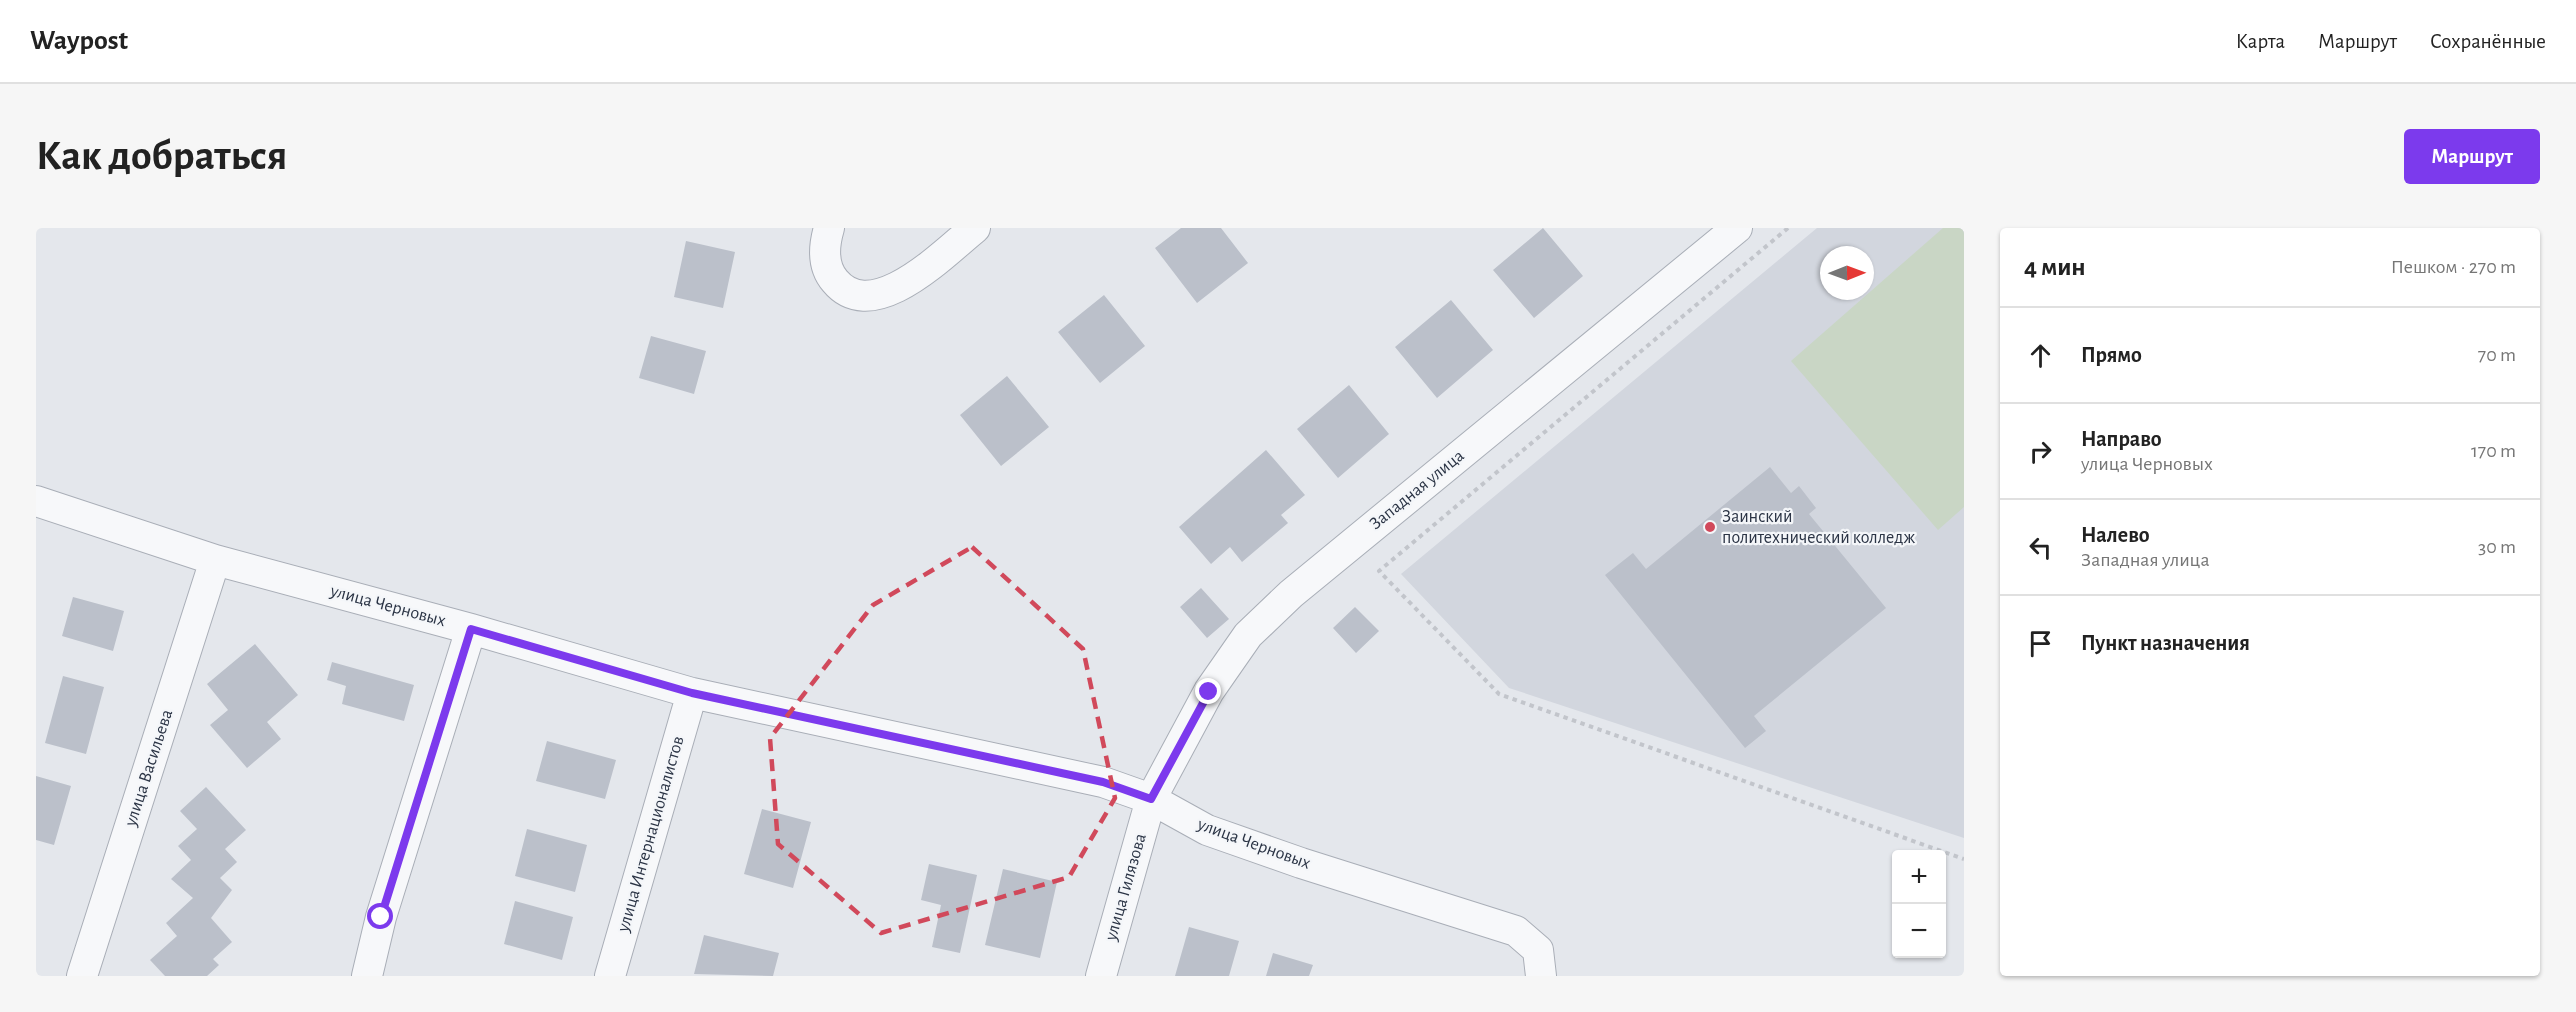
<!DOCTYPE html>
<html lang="ru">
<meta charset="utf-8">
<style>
:root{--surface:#fff;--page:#f6f6f6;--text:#222;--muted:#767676;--line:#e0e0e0;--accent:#7c3aed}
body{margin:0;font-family:"Alegreya Sans",sans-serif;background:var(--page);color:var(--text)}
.controls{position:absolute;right:18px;bottom:18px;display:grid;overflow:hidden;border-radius:6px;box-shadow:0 2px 4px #0004}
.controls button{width:54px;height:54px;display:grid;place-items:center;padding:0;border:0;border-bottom:2px solid var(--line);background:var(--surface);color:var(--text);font:30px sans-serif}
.compass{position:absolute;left:1784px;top:18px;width:54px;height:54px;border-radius:50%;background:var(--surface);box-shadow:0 2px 4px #0004;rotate:89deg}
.stop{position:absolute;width:18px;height:18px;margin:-14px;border:4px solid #7c3aed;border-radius:50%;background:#fff}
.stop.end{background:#7c3aed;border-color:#fff;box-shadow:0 2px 6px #0008}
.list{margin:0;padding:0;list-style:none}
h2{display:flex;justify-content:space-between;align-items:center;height:78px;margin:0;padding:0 24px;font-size:26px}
h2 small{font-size:20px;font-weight:400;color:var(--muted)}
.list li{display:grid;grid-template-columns:39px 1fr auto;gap:18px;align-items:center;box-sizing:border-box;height:96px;padding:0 24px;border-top:2px solid var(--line)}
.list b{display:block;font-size:22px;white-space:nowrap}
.list p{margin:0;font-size:20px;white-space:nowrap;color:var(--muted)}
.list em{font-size:20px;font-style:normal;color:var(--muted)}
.icon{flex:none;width:33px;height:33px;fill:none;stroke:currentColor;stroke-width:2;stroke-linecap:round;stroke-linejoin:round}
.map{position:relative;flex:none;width:1928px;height:748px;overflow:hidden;border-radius:6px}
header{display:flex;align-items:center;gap:36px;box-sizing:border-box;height:84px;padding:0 30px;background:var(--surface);border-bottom:2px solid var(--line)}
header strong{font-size:28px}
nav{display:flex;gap:33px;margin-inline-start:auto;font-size:21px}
.intro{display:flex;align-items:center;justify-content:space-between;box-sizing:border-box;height:144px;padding:0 36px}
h1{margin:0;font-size:42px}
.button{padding:15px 27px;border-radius:6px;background:var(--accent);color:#fff;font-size:21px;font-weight:700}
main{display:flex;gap:36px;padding:0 36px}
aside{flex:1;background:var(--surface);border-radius:6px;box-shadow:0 2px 4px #0004}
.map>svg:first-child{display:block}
.built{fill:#d2d6de;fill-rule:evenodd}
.green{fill:#c9d6c5}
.building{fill:#bbc0ca}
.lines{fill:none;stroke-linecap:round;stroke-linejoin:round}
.street-casing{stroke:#a9aeb7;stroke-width:32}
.path{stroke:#c2c5cb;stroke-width:4;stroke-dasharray:4.5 4.5;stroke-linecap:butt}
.street{stroke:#f7f8fa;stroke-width:30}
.route{stroke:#7c3aed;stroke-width:8}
.marked{fill:none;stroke:#d1495b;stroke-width:4.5;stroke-dasharray:12 8;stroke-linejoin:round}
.poi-dot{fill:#d1495b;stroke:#f4f6f9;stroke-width:2}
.labels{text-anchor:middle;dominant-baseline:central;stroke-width:4.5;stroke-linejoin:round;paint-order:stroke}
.street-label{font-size:18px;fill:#2b3445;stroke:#f4f6f9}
.poi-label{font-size:18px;fill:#2b3445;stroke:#f4f6f9;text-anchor:start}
</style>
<header>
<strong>Waypost</strong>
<nav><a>Карта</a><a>Маршрут</a><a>Сохранённые</a></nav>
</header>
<div class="intro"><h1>Как добраться</h1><a class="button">Маршрут</a></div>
<main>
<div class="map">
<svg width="1928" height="748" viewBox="0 0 1928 748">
<rect width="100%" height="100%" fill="#e4e7ec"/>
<path class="built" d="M1781 0H1928V610L1473 460 1365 346ZM1793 27H1829V63H1793Z"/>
<path class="green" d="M1907 0H1928V279L1902 302 1755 133Z"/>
<path class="building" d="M1145 0H1185L1212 35 1161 75 1119 20Z
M1507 0 1547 48 1498 90 1457 42Z
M650 13 699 24 687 80 638 69Z
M1068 67 1109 118 1064 155 1022 104Z
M1415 72 1457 122 1401 170 1359 119Z
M615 108 670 123 658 166 603 150Z
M971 148 1013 199 965 238 924 187Z
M1313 157 1353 206 1302 250 1261 201Z
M1230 222 1269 267 1245 287 1252 295 1206 334 1194 319 1175 336 1143 299Z
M1734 239 1755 265 1763 258 1780 280 1773 286 1850 380 1718 488 1730 503 1709 520 1569 347 1597 325 1610 341Z
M1165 360 1193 391 1171 410 1144 379Z
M37 369 88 383 77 423 26 408Z
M1319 379 1343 403 1320 425 1297 400Z
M219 416 262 467 231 494 245 511 211 540 174 497 192 482 171 456Z
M296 434 378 457 368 493 306 476 310 458 291 452Z
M27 448 68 459 50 526 9 515Z
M511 513 580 532 569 571 500 553Z
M0 548 35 558 18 617 0 612Z
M170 559 210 602 189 621 201 634 184 650 196 662 175 690 196 714 177 731 183 737 171 748H129L114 732 141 708 130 695 157 670 135 651 155 632 142 618 161 601 144 583Z
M726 581 775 594 757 660 708 646Z
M491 601 551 617 539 664 479 648Z
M893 636 941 647 924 725 896 719 905 677 885 672Z
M967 641 1021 654 1004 730 949 717Z
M479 673 537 689 526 732 468 716Z
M1153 699 1203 713 1193 748H1139Z
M668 707 743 725 737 748 658 746Z
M1237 725 1277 737 1273 748H1230Z"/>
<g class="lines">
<defs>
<path id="street" d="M793 0C788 17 786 38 799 53 837 99 908 25 939 0
M0 273 179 332 435 401 656 465 1067 554 1115 571 1171 602 1265 635 1480 703 1502 722 1505 748
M46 748 179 332
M331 748 345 689 435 401
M574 748 656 465
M1065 748 1115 571 1173 463 1212 407 1255 366 1701 0"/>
</defs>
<use href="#street" class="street-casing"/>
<path class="path" d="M1752 0 1343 343 1463 466 1928 631"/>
<use href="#street" class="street"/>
</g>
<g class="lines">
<path class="route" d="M345 689 435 401 656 465 1067 554 1115 571 1173 464"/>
</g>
<path class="marked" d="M936 319 1047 421 1079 570 1033 649 845 705 742 616 734 510 837 377Z"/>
<circle class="poi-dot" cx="1674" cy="299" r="6"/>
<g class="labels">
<g class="street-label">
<text transform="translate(1381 262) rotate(-39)">Западная улица</text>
<text transform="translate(352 378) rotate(15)">улица Черновых</text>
<text transform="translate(113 540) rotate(-72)">улица Васильева</text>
<text transform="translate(615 606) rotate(-74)">улица Интернационалистов</text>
<text transform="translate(1218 616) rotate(20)">улица Черновых</text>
<text transform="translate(1090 659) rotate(-74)">улица Гилязова</text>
</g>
<g class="poi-label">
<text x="1686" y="289">Заинский<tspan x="1686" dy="21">политехнический колледж</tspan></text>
</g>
</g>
</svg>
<div class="controls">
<button>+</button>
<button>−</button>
</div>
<svg class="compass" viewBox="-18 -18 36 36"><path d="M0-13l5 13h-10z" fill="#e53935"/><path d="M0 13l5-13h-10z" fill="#767676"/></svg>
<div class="stop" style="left:345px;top:689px"></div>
<div class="stop end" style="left:1173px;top:464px"></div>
</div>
<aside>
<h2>4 мин<small>Пешком · 270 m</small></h2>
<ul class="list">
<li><svg class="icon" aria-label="ahead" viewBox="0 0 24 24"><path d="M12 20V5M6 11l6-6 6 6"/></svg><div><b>Прямо</b></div><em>70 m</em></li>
<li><svg class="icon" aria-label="right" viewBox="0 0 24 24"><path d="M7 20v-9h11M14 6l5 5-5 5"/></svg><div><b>Направо</b><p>улица Черновых</p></div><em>170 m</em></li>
<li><svg class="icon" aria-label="left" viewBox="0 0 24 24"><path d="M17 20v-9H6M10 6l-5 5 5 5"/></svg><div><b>Налево</b><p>Западная улица</p></div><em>30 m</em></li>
<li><svg class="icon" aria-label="arrive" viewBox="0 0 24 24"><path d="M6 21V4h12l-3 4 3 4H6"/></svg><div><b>Пункт назначения</b></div></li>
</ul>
</aside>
</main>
